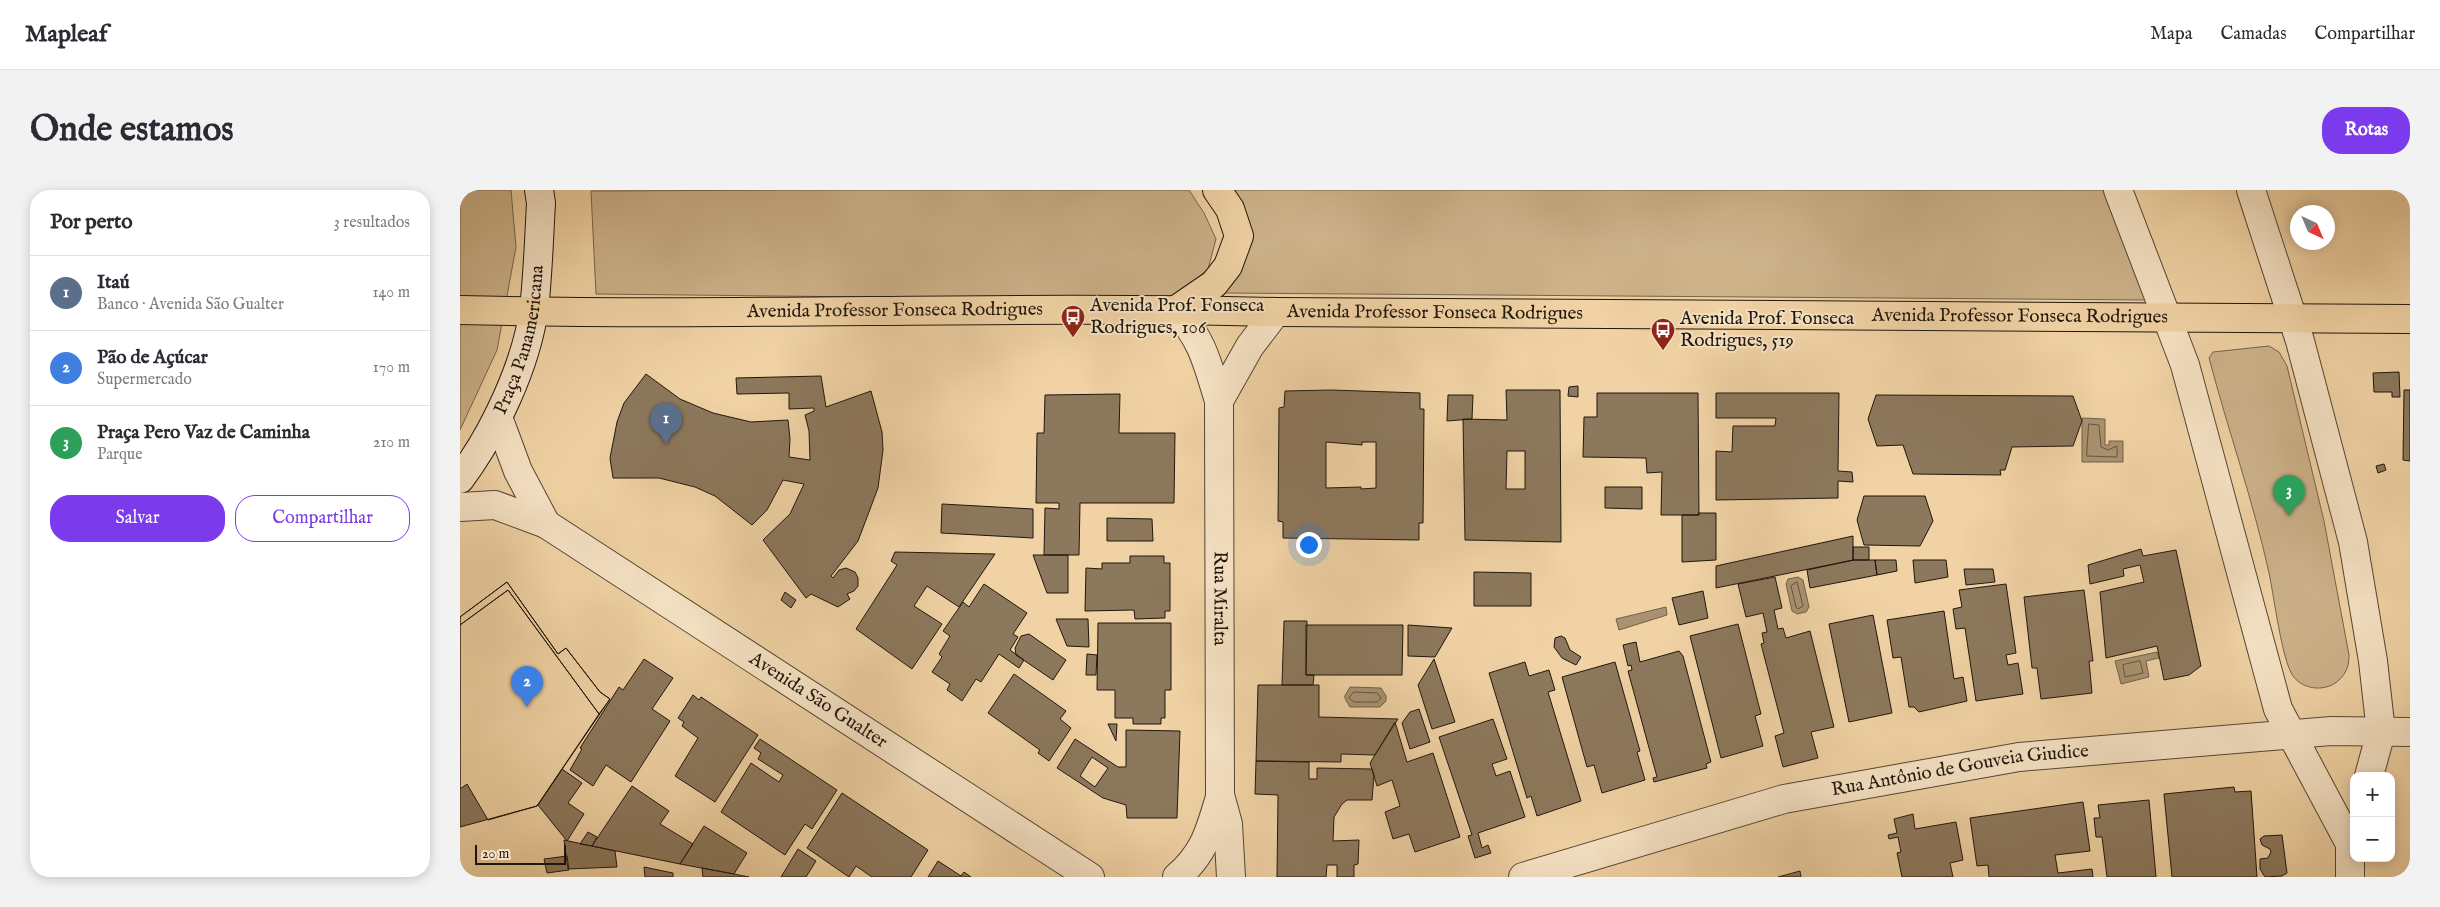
<!DOCTYPE html>
<html lang="pt">
<meta charset="utf-8">
<style>
:root{--surface:#fff;--page:#f2f2f3;--text:#2b2b33;--muted:#7c7c81;--line:#e1e1e2;--accent:#7c3aed}
body{margin:0;font-family:"IM FELL English",serif;background:var(--page);color:var(--text)}
.controls{position:absolute;right:15px;bottom:15px;display:grid;overflow:hidden;border-radius:10px;box-shadow:0 2px 12px #0003}
.controls button{width:45px;height:45px;display:grid;place-items:center;padding:0;border:0;border-bottom:1px solid var(--line);background:var(--surface);color:var(--text);font:25px sans-serif}
.compass{position:absolute;left:1830px;top:15px;width:45px;height:45px;border-radius:50%;background:var(--surface);box-shadow:0 2px 12px #0003;rotate:136deg}
.scale{position:absolute;left:15px;bottom:12px;width:91px;box-sizing:border-box;padding-left:5px;border:2px solid #20170d;border-top:0;font-size:14px;line-height:18px;white-space:nowrap;color:#20170d;-webkit-text-stroke:4px #f5e2c4;paint-order:stroke}
.you{position:absolute;left:848px;top:354px;width:18px;height:18px;margin:-12px;border:4px solid #fff;border-radius:50%;background:#1a73e8;box-shadow:0 0 0 8px #1a73e833}
.badge{display:grid;place-items:center;width:32px;height:32px;border-radius:50%;background:var(--accent);color:#fff;font-size:16px;font-weight:700}
.pin{position:absolute;translate:-50% -41px;filter:drop-shadow(0 1px 2px #0008)}
.pin::after{content:'';position:absolute;top:26px;width:18px;height:15px;background:inherit;clip-path:polygon(0 0,100% 0,50% 100%)}
.list{margin:0;padding:0;list-style:none}
h2{display:flex;justify-content:space-between;align-items:center;height:65px;margin:0;padding:0 20px;font-size:21px}
h2 small{font-size:16px;font-weight:400;color:var(--muted)}
.list li{display:grid;grid-template-columns:32px 1fr auto;gap:15px;align-items:center;box-sizing:border-box;height:75px;padding:0 20px;border-top:1px solid var(--line)}
.list b{display:block;font-size:19px;white-space:nowrap}
.list p{margin:0;font-size:16px;white-space:nowrap;color:var(--muted)}
.list em{font-size:16px;font-style:normal;color:var(--muted)}
.actions{display:flex;gap:10px;padding:15px 20px}
.actions a{flex:1;padding:11px 0;border:1px solid var(--accent);border-radius:20px;text-align:center;font-size:18px;color:var(--accent)}
.actions .main{background:var(--accent);color:#fff}
.map{position:relative;flex:none;width:1950px;height:687px;overflow:hidden;border-radius:20px}
header{display:flex;align-items:center;gap:30px;box-sizing:border-box;height:70px;padding:0 25px;background:var(--surface);border-bottom:1px solid var(--line)}
header strong{font-size:24px}
nav{display:flex;gap:28px;margin-inline-start:auto;font-size:18px}
.intro{display:flex;align-items:center;justify-content:space-between;box-sizing:border-box;height:120px;padding:0 30px}
h1{margin:0;font-size:35px}
.button{padding:12px 22px;border-radius:20px;background:var(--accent);color:#fff;font-size:18px;font-weight:700}
main{display:flex;gap:30px;padding:0 30px}
aside{flex:1;background:var(--surface);border-radius:20px;box-shadow:0 2px 12px #0003}
.map>svg:first-child{display:block}
.green{fill:#cdb28a;stroke:#76644c}
.water{fill:#a99271;stroke:#726149}
.lines{fill:none;stroke-linecap:round;stroke-linejoin:round}
.shore{stroke:#64543f;stroke-width:1}
.building{fill:#8c785c;stroke:#20170d;fill-rule:evenodd}
.minor-casing{stroke:#544633;stroke-width:30}
.tertiary-casing{stroke:#544633;stroke-width:30}
.secondary-casing{stroke:#20170d;stroke-width:30}
.trunk-casing{stroke:#20170d;stroke-width:30}
.minor{stroke:#f5e2c4;stroke-width:28}
.tertiary{stroke:#f5e2c4;stroke-width:28}
.secondary{stroke:#f5e2c4;stroke-width:28}
.trunk{stroke:#f0d2a4;stroke-width:28}
.labels{text-anchor:middle;dominant-baseline:central;stroke-width:4;stroke-linejoin:round;paint-order:stroke}
.poi-label{font-size:19px;fill:#20170d;stroke:#f5e2c4;text-anchor:start}
.street-label{font-size:19px;fill:#20170d;stroke:#f5e2c4}
</style>
<header>
<strong>Mapleaf</strong>
<nav><a>Mapa</a><a>Camadas</a><a>Compartilhar</a></nav>
</header>
<div class="intro"><h1>Onde estamos</h1><a class="button">Rotas</a></div>
<main>
<aside>
<h2>Por perto<small>3 resultados</small></h2>
<ul class="list">
<li><span class="badge" style="background:#5c6f8a">1</span><div><b>Itaú</b><p>Banco · Avenida São Gualter</p></div><em>140 m</em></li>
<li><span class="badge" style="background:#3f7fe0">2</span><div><b>Pão de Açúcar</b><p>Supermercado</p></div><em>170 m</em></li>
<li><span class="badge" style="background:#2e9e5b">3</span><div><b>Praça Pero Vaz de Caminha</b><p>Parque</p></div><em>210 m</em></li>
</ul>
<div class="actions"><a class="main">Salvar</a><a>Compartilhar</a></div>
</aside>
<div class="map">
<svg width="1950" height="687" viewBox="0 0 1950 687">
<rect width="100%" height="100%" fill="#f0d2a4"/>
<filter id="stains"><feTurbulence type="fractalNoise" baseFrequency=".004" numOctaves="4"/><feColorMatrix values="0 0 0 0 .2 0 0 0 0 .09 0 0 0 0 .02 0 0 0 .5 -.17"/></filter>
<radialGradient id="worn" r=".72"><stop offset=".6" stop-color="#630" stop-opacity="0"/><stop offset="1" stop-color="#630" stop-opacity=".3"/></radialGradient>
<path class="green" d="M0 0H51L56 57 37 160 0 240Z
M342 0H729L744 23 756 49 748 79 716 107 682 110 136 104 131 1Z
M771 0H1644L1688 110 762 103Z
M1809 156 1819 162 1827 176 1864 331 1889 465C1889 475 1887 482 1880 489 1868 502 1844 501 1833 486 1822 471 1814 406 1809 383 1793 310 1768 240 1749 168L1753 162Z"/>
<path class="water" d="M1622 228 1645 229V255H1649V251H1663V272H1622Z
M1338 387 1343 390 1349 417 1346 422 1337 424 1332 421 1326 394 1328 389Z
M1206 417 1207 425 1159 440 1156 429Z
M1697 462 1699 468 1686 471 1689 487 1661 494 1655 471Z
M890 497 921 498 926 506V511L920 517H890C883 505 883 509 890 497Z"/>
<g class="lines">
<path class="shore" d="M1629 234 1639 235 1641 257 1648 260 1657 256V267L1627 266Z
M1337 392 1343 416 1338 419 1336 417 1331 396Z
M1680 471 1683 483 1665 487 1663 475Z
M894 502 917 503 921 508 917 512H894L889 508Z"/>
</g>
<path class="building" d="M1939 182 1940 207H1932V202H1914L1913 183Z
M186 184 220 209 253 223 291 232 328 230 330 249 329 267 350 270 349 241 345 225 354 221V218L329 219V203L277 204 276 188 361 186 366 217 411 201 422 242 423 260 418 298 398 351 371 386 373 388 379 380 386 378 395 382 398 388V396L394 401 387 404 390 409 378 417 351 404 346 408 303 350 330 324 344 294 323 290 307 320 292 335 255 306 235 297 199 288H153L150 268 157 232 164 213Z
M1118 196V207L1108 206 1109 197Z
M871 200 960 203V219H964L963 333H959V350L823 348V332L818 331 819 218 824 217 825 201ZM866 252 902 255V252H916V298L901 299V297L866 298Z
M1046 200H1100L1101 352 1005 350 1003 229 1047 230ZM1047 261H1065V299H1046Z
M1944 200H1950V271L1943 270Z
M1137 203H1238L1239 325H1201L1202 282 1187 283 1186 268 1123 267 1124 227H1137Z
M1256 203H1379L1378 281 1392 282 1393 292 1378 291V308L1256 310V261L1272 262 1273 236H1315L1316 228H1256Z
M660 204 659 243H715L714 313H620L619 365H584L585 318 599 319V313H576L577 243H584L585 205Z
M988 205H1013L1012 229 987 231Z
M1416 205 1613 206 1622 231 1613 256 1552 257 1545 280H1540L1541 285 1453 284 1443 255 1417 256 1408 229Z
M1924 274 1926 280 1918 283 1916 276Z
M1145 297H1182V319L1145 318Z
M1404 306H1465L1473 331 1460 356 1404 355 1397 330Z
M482 314 573 319V348L481 343Z
M1238 323H1256V370L1222 372V325H1239Z
M647 328 692 329 693 351H647Z
M1393 346V370L1256 398V376Z
M1393 357H1409V370H1393Z
M1681 359 1683 366 1716 360 1741 476 1729 485 1704 490 1697 456 1646 468 1640 402 1684 392 1680 375 1663 379 1664 386 1630 394 1628 375Z
M435 362 535 364 499 417 467 396 454 416 482 434 452 479 396 439 437 375 431 371Z
M573 365H608V403H587Z
M670 366H704V373H710V421H705V428L675 429 674 420 625 421 626 378 642 379V373H670Z
M1394 370H1415L1417 385 1350 398 1347 380Z
M1415 370H1436L1437 381 1417 385Z
M1453 370H1486L1488 387 1455 393Z
M1504 379H1533L1535 392 1506 395Z
M1014 382 1071 383V416H1014Z
M1315 387 1322 418 1314 420 1318 439 1323 438 1326 448 1350 441 1374 537 1351 542 1358 568 1323 577 1315 546 1324 543 1301 454 1304 453 1302 443 1307 442 1303 423 1286 427 1278 394Z
M47 392 98 464 106 458 140 502 150 509 77 616 0 637V427Z
M47 392 98 464 106 458 140 502 150 509 139 524 48 400 0 435V427Z
M524 394 567 423 553 444 558 447 550 460 564 470 559 478 539 464 521 492 516 489 502 511 487 500 490 494 472 482 482 467 479 464 490 446 483 441 503 412 509 417Z
M1546 394 1556 463 1546 465 1548 475 1558 473 1563 504 1516 511 1505 438 1496 439 1493 419 1502 417 1499 400Z
M48 400 139 524 77 616 28 630 7 594 0 599V435Z
M1624 400 1633 471H1629L1632 503 1581 509 1577 478H1572L1564 407Z
M1243 401 1248 428 1219 435 1212 408Z
M325 402 336 410 331 418 321 410Z
M1484 421 1494 489 1503 487 1507 511 1459 522 1454 517H1449L1441 467 1433 468 1427 430Z
M1413 425 1432 523 1389 532 1369 434Z
M596 429H628L629 457 607 456Z
M824 431H847L846 485H854L853 495H822Z
M638 433H711V500H705V528H701V534H673V528H655V500H637Z
M1278 434 1301 524 1295 526 1303 556 1261 568 1230 446Z
M846 435H943L942 485H846Z
M948 435 992 438 975 467 948 466Z
M569 444 606 470 593 490 556 465 555 458 561 446Z
M1101 446 1105 448 1110 460 1121 467 1116 475 1102 468 1094 457 1095 448Z
M1176 452 1180 472 1219 461 1223 466 1251 572 1246 574 1247 578 1194 592 1193 588 1197 587 1168 481 1172 480 1171 475 1168 476 1163 455Z
M627 464 637 465 636 485H626Z
M184 469 213 488 192 519 210 531 171 592 146 575 133 596 110 580 122 559 120 558 159 497 163 500Z
M974 469 995 532 972 539 958 495Z
M1065 472 1069 486 1089 480 1095 500 1088 502 1121 611 1077 626 1071 606 1067 608 1029 483Z
M1155 472 1180 561 1177 562 1185 590 1142 603 1134 575 1127 577 1102 487Z
M554 484 606 521 600 529 611 538 589 571 578 563 580 560 528 523Z
M798 495H859V527L938 529 915 565 881 564V572L796 571Z
M233 505 239 510 241 507 298 545 255 612 215 586 238 548 222 536 224 532 218 528Z
M959 519 970 552 950 559 942 533 950 522Z
M1033 529 1047 569 1032 574 1036 586 1050 581 1065 627 1018 643 1022 658 1028 655 1031 663 1015 668 1008 646 1012 645 979 547Z
M935 532 947 572 973 563 1000 647 955 662 949 644 933 649 925 622 940 616 932 590 917 596 910 573Z
M648 534H657L656 551Z
M666 540 720 541 717 628H667L666 615 643 608 597 578 615 549 658 577H666ZM632 567 648 578 635 597 620 586Z
M300 549 377 600 352 639 345 634 325 665 261 622 291 573 319 592 323 585 298 569 301 563 294 558Z
M796 571 849 572V589H857V578L912 579 914 585 912 610H887L882 614 874 627 873 651 899 650 898 674 894 675V687H877V675H867L866 687H817L818 605 795 604Z
M102 579 122 593 108 613 124 624 107 651 78 615Z
M172 596 209 621 200 634 233 654 220 674 132 656Z
M1774 597 1775 602 1791 601 1797 687H1712L1704 604Z
M382 603 468 660 451 687H412L396 676 389 687 347 658Z
M1689 610 1696 687H1647L1642 647H1636L1634 628H1640L1638 615Z
M1623 612 1630 661 1595 665 1598 683 1632 679 1633 687H1529L1528 675 1517 676 1510 628Z
M1453 624 1455 639 1496 632 1503 670 1490 673 1493 687H1442L1437 663 1441 662 1438 647 1429 649 1428 645 1437 643 1434 629Z
M244 636 287 663 274 684 220 674Z
M128 642 137 647 132 656 120 654Z
M1822 645 1827 683 1822 686 1805 687 1800 679V669L1808 668 1811 662 1810 659 1802 655 1800 649 1804 646Z
M104 650 155 661 157 677 108 679Z
M338 659 356 671 346 687H321Z
M107 666 109 680 87 683 84 669Z
M478 671 501 686 504 682 511 687H468Z
M184 677 213 683V687H185Z
M242 678 274 684 289 687H243Z
M1340 681 1341 687H1318Z"/>
<g class="lines">
<defs>
<g id="minor">
<path d="M1658 0 1725 175 1818 519 1890 654"/>
<path d="M1791 0 1840 151 1893 352 1913 471 1921 542 1909 586"/>
<path id="s1" d="M716 120C743 151 747 172 759 211L760 605 768 634 771 687"/>
<path d="M759 211 790 156 816 122"/>
<path d="M717 687C745 663 750 640 760 607"/>
<path id="s2" d="M1063 687 1324 609 1559 567 1871 541 1950 542"/>
<path d="M1890 687V654L1894 640"/>
</g>
<g id="tertiary">
<path d="M38 227 58 281 86 334"/>
<path id="s3" d="M0 317 35 315 86 334 630 687"/>
</g>
<g id="secondary">
<path id="s4" d="M0 289C34 243 66 176 74 119 78 84 79 48 81 13L79 0"/>
</g>
<g id="trunk">
<path id="s5" d="M0 120C272 127 544 115 816 122L1950 129"/>
<path d="M716 120 754 94 768 76 779 46 770 19 757 0"/>
</g>
</defs>
<use href="#minor" class="minor-casing"/>
<use href="#tertiary" class="tertiary-casing"/>
<use href="#secondary" class="secondary-casing"/>
<use href="#trunk" class="trunk-casing"/>
<use href="#minor" class="minor"/>
<use href="#tertiary" class="tertiary"/>
<use href="#secondary" class="secondary"/>
<use href="#trunk" class="trunk"/>
</g>
<defs>
<symbol id="bus-pin" viewBox="-11 -11 22 30"><path d="M0 17L-7.5 6A9.5 9.5 0 1 1 7.5 6Z" fill="#8f2418" stroke="#f5e2c4"/><path d="M-5-6H5V4H4V6H2V4H-2V6H-4V4H-5ZM-3.5-4V0h7V-4ZM-3.5 1.2v1.5H-2V1.2ZM2 1.2v1.5H3.5V1.2Z" fill="#fff"/></symbol>
</defs>
<g fill-rule="evenodd">
<use href="#bus-pin" x="599" y="113" width="28" height="38"/>
<use href="#bus-pin" x="1189" y="126" width="28" height="38"/>
</g>
<g class="labels">
<g class="poi-label">
<text x="630" y="116">Avenida Prof. Fonseca<tspan x="630" dy="22">Rodrigues, 106</tspan></text>
<text x="1220" y="129">Avenida Prof. Fonseca<tspan x="1220" dy="22">Rodrigues, 519</tspan></text>
</g>
<g class="street-label">
<text stroke="none"><textPath href="#s5" startOffset="435">Avenida Professor Fonseca Rodrigues</textPath></text>
<text stroke="none"><textPath href="#s5" startOffset="975">Avenida Professor Fonseca Rodrigues</textPath></text>
<text stroke="none"><textPath href="#s5" startOffset="1560">Avenida Professor Fonseca Rodrigues</textPath></text>
<text stroke="none"><textPath href="#s4" startOffset="154">Praça Panamericana</textPath></text>
<text stroke="none"><textPath href="#s1" startOffset="299">Rua Miralta</textPath></text>
<text stroke="none"><textPath href="#s3" startOffset="414">Avenida São Gualter</textPath></text>
<text stroke="none"><textPath href="#s2" startOffset="451">Rua Antônio de Gouveia Giudice</textPath></text>
</g>
</g>
<rect width="100%" height="100%" filter="url(#stains)"/>
<rect width="100%" height="100%" fill="url(#worn)"/>
</svg>
<div class="controls">
<button>+</button>
<button>−</button>
</div>
<svg class="compass" viewBox="-18 -18 36 36"><path d="M0-13l5 13h-10z" fill="#e53935"/><path d="M0 13l5-13h-10z" fill="#7c7c81"/></svg>
<div class="scale">20 m</div>
<div class="you"></div>
<div class="pin badge" style="left:206px;top:254px;background:#5c6f8a">1</div>
<div class="pin badge" style="left:67px;top:517px;background:#3f7fe0">2</div>
<div class="pin badge" style="left:1829px;top:326px;background:#2e9e5b">3</div>
</div>
</main>
